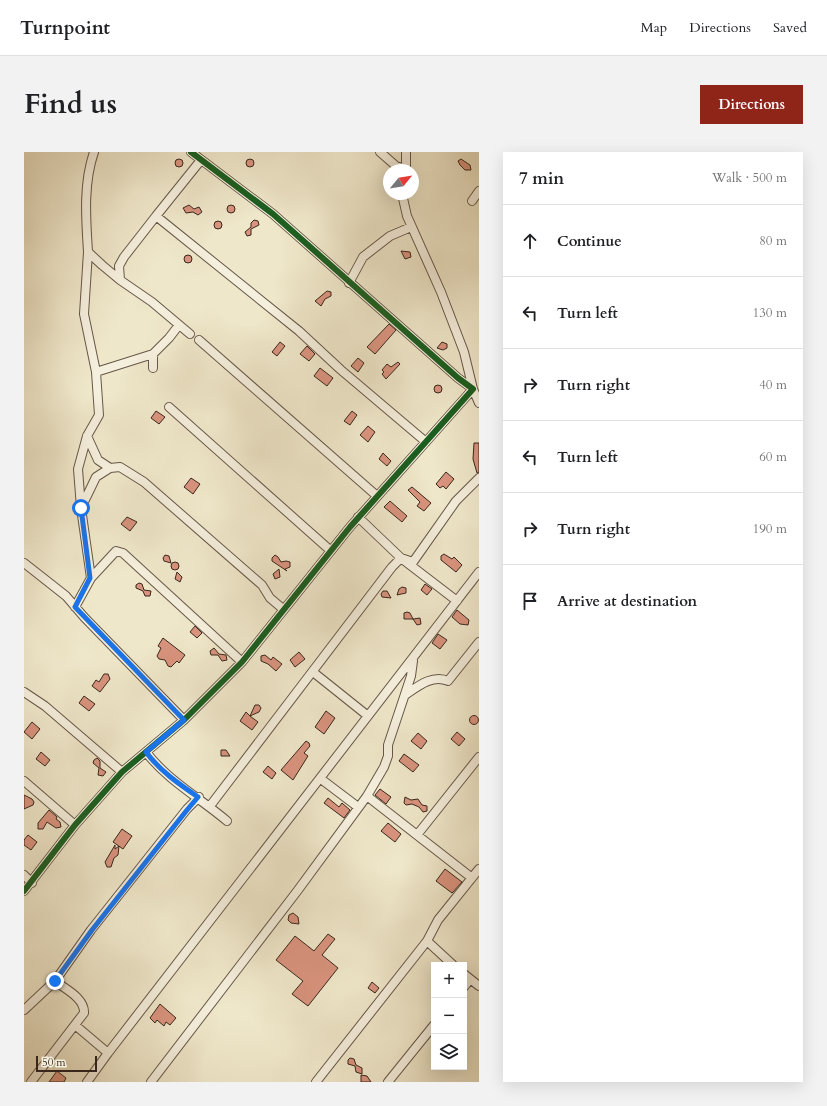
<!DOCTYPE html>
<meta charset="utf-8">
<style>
:root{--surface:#fff;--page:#f2f2f2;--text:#202124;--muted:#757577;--line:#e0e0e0;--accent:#8f2418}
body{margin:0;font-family:Cardo,serif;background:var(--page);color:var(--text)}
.controls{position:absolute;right:12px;bottom:12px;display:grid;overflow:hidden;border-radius:0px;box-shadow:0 4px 16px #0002}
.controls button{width:36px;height:36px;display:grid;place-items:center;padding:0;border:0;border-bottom:1px solid var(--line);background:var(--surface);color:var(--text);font:20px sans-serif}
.compass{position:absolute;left:359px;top:12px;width:36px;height:36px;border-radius:50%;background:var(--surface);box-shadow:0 4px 16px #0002;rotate:60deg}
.scale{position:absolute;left:12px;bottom:10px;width:61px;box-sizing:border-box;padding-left:4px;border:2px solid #39271c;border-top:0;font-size:11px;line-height:14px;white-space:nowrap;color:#39271c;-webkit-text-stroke:3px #f5efdd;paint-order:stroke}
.stop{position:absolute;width:12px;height:12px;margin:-9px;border:3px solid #1a73e8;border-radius:50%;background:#fff}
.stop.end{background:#1a73e8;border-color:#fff;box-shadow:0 1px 4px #0008}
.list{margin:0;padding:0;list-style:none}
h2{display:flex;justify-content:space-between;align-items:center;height:52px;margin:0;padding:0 16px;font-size:17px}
h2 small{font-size:13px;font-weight:400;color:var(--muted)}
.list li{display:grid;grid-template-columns:26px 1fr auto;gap:12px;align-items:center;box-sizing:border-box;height:72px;padding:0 16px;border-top:1px solid var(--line)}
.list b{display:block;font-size:15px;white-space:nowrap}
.list em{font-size:13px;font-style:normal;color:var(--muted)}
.icon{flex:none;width:22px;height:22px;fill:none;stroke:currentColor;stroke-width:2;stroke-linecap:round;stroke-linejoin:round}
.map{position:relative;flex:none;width:455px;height:930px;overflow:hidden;border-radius:0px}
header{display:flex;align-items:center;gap:24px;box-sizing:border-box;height:56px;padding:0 20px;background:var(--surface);border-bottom:1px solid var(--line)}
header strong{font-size:19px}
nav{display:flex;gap:22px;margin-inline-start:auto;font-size:14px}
.intro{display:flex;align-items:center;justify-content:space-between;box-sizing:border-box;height:96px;padding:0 24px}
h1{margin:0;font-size:28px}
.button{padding:10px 18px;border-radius:0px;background:var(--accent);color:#fff;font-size:14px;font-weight:700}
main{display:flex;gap:24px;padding:0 24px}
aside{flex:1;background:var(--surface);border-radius:0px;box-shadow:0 4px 16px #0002}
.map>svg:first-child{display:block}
.building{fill:#d9937e;stroke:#39271c}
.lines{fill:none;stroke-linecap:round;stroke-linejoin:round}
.street-casing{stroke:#665748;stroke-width:10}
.street{stroke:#f5efdd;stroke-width:8}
.cycleway-casing{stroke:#f5efdd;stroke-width:8}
.cycleway{stroke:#1b5e20;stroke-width:6}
.route{stroke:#1a73e8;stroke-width:5}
</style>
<header>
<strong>Turnpoint</strong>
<nav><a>Map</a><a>Directions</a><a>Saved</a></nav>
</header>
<div class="intro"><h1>Find us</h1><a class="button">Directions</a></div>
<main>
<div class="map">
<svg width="455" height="930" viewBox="0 0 455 930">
<rect width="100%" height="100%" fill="#efe7ca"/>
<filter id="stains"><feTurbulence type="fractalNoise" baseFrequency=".005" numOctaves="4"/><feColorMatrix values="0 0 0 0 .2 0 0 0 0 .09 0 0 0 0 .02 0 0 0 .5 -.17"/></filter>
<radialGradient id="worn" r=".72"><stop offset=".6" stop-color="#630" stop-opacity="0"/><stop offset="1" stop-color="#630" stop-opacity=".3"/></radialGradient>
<path class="building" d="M222 11a4 4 0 1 1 8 0a4 4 0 1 1-8 0Z
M151 11a4 4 0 1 1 8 0a4 4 0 1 1-8 0Z
M437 7 446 13 447 18H441L436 13 434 9Z
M203 57a4 4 0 1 1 8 0a4 4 0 1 1-8 0Z
M165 53 170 57 175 55 178 60 174 63 169 60 162 61 159 56Z
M230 68 234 69 235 73 227 77V83L223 84 221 80 227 75V71Z
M190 73a4 4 0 1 1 8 0a4 4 0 1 1-8 0Z
M377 99 386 100 387 105 381 107Z
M160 107a4 4 0 1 1 8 0a4 4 0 1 1-8 0Z
M303 139 307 140V144L301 147 297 154 291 149Z
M365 172 372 178 351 202 343 195Z
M256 190 261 194 253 204 248 200Z
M418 190 423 192V196L419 198 413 196Z
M283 194 291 202 285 209 276 202Z
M334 206 340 211 334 220 327 214Z
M374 210 376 212 362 227 358 222 360 220 358 218 363 212 367 215Z
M296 216 309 226 303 234 290 224Z
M410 237a4 4 0 1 1 8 0a4 4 0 1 1-8 0Z
M132 259 141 265 135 272 127 266Z
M328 259 333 263 326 273 320 269Z
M344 274 351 280 344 290 336 283Z
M450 291H455V321H453L449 307Z
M359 301 367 309 363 314 355 307Z
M422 320 430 327 422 337 419 334 416 336 412 332Z
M167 326 176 332 169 342 160 335Z
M388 335 407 351 400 359 393 354 396 350 384 338Z
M366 349 383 364 378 370 360 355Z
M103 365 113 370 106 379 97 372Z
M420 402 428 407 430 405 438 413 432 420 417 408V404Z
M141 403 145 404 147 411 140 409 139 406Z
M251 403 254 405 257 410 262 409 266 410V415L261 417 263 419 248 409V406Z
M147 414a4 4 0 1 1 8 0a4 4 0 1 1-8 0Z
M255 417 256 425 251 427 249 422Z
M153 420 158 425 156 430 151 427Z
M115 431 118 432 120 438 127 439 126 444H121L119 439 112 436V433Z
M401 432 408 437 403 443 397 438Z
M378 435 382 436V441L373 443 375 437Z
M359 439H363L367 446 358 445 357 442Z
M433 458 445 468 444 473 436 472 428 465Z
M383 460 386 461 389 467 396 466 397 472 393 473 389 467H380V461Z
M171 474 178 481 173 486 166 480Z
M414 482 423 488 416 497 408 491Z
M139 486 161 503 155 511 153 509 147 515 144 514 141 508 135 507 133 504 137 496 134 494Z
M190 496 195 502 202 503 203 508 198 509 194 503H187L186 499Z
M275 500 281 507 271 515 266 508Z
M241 503 247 508 249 505 258 512 252 519 244 512 237 509V504Z
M80 522H84L86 527 76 540 68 534 72 528 75 530Z
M60 544 71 552 65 559 55 551Z
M231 553H235L237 556 235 560 226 564 234 570 228 578 216 569 222 560 226 564Z
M302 559 311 566 300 582 291 575Z
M445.5 568a4.5 4.5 0 1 1 9 0a4.5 4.5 0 1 1-9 0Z
M8 570 16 577 8 587 0 580Z
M433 580 441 587 435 594 427 587Z
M394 581 403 589 397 597 387 589Z
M282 589 285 591 286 594 280 601 284 604 269 628 257 618Z
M197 598H202L206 604H197Z
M17 600 26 608 21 614 12 607Z
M380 602 395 613 389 620 375 609Z
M73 606 76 609V616L82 620 79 624 74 623 75 616 69 611 70 608Z
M244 614 252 621 248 627 239 620Z
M356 637 367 645 362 652 351 643Z
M0 643 8 647 10 650 9 653 0 657Z
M381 645 387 648 394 647 398 653 403 654V659L399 660 395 655 388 652 382 653 380 651Z
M304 646 315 655 318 651 326 658 320 666 300 651Z
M25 658 33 665 32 667 36 670 37 675 32 676 23 670 19 677H14V671Z
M364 671 377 682 371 690 357 679Z
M98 677 108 684 99 697 89 690Z
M4 683 13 690 7 698 0 693V688Z
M91 693V697L95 694 94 703 90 706 87 715H83L81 710Z
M421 717 438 730 428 741 412 729Z
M269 761 274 765 275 772 267 771 264 768 265 763Z
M304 782 311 787 298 803 314 816 284 854 268 842 279 829 252 808 271 784 290 799Z
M348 830 355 836 351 841 344 836Z
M136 852 152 866 146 873 142 870 140 874 133 868 131 871 126 866Z
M326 906 330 907 332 913 338 916V922L332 920 331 914 324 912V908Z
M33 919 42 926 40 930H25Z
M337 923 343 924 347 930H337Z"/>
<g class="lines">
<defs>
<path id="street" d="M70 0C59 32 62 67 64 100L78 113 96 128
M356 0 372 14 382 17V0
M378 42 383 64 417 140 440 200 449 237 455 251
M448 49 455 39
M132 64 177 8
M64 100 60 162 72 220 129 202 145 186 155 173
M325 131 339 105 366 84 387 75
M166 182 128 150 96 128 95 114 100 105 132 64 275 179 317 218 402 290
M175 188 353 344
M129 216V202
M145 255 307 399
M63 284 74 308 86 316
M57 356 72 325 86 316 96 315 120 330 238 433 246 446 259 457
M334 365 377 406 433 449
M0 411 42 444 60 465 160 568
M67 426 92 399 99 401 218 510
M51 455 67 426 57 356 54 317 63 284 75 263 72 220
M289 520 344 564
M0 540 21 554 98 620
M381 543C394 534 409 522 424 529L455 490
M122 600C143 628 176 646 203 669
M297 627 334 655
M0 629 51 673
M343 644 448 726
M186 654 368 415 377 406 389 410 432 349 455 326
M393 683 455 605
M0 723 8 731
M0 739 51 673 98 620 160 568 218 510 326 375 449 237 434 226 249 62 167 0
M429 813 403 789 414 768 455 717
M440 822 455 834
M440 835 446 827
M0 858 31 829
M51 873 84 901 455 420
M7 930 60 861C61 846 41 837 31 829L67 778 163 657 175 645
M63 930 84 901
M127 930 274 738 343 644 360 615 364 604V593L387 524 389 509
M292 930 403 789
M364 930 410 873"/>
</defs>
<use href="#street" class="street-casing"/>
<use href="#street" class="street"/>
<defs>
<path id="cycleway" d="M0 739 51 673 98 620 160 568 218 510 326 375 449 237 434 226 249 62 167 0"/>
</defs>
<use href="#cycleway" class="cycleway-casing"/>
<use href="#cycleway" class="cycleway"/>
</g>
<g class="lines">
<path class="route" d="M31 829 68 778 163 658 174 645C155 632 136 619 122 600L160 568 51 455 66 426 57 356"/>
</g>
<rect width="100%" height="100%" filter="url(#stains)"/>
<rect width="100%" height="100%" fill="url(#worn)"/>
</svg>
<div class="controls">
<button>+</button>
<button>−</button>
<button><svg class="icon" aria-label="layers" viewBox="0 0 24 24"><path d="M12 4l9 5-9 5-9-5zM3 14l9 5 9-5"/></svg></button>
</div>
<svg class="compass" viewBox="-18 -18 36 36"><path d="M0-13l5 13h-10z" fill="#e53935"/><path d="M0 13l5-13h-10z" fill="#757577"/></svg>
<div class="scale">50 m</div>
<div class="stop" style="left:57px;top:356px"></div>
<div class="stop end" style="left:31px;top:829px"></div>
</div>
<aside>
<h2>7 min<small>Walk · 500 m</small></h2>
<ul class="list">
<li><svg class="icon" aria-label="ahead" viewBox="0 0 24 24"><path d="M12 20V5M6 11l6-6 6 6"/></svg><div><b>Continue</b></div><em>80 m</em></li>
<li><svg class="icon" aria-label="left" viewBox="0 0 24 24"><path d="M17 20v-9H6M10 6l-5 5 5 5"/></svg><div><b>Turn left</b></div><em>130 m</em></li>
<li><svg class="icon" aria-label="right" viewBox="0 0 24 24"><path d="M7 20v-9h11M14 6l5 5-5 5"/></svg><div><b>Turn right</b></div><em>40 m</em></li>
<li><svg class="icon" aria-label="left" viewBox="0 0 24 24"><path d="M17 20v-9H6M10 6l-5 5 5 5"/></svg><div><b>Turn left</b></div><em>60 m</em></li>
<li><svg class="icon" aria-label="right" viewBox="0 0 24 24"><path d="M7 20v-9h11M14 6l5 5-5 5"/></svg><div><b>Turn right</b></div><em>190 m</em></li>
<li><svg class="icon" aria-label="arrive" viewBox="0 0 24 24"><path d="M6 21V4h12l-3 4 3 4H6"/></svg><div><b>Arrive at destination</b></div></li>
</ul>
</aside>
</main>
